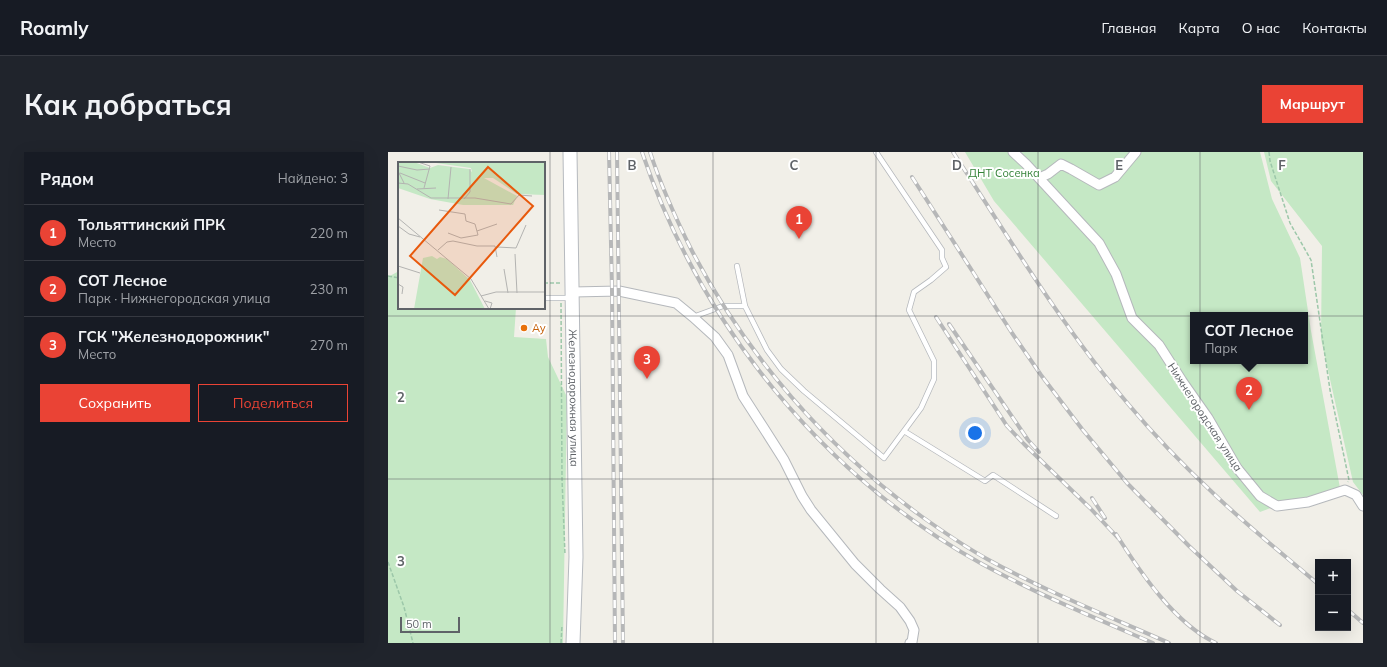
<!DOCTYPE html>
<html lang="ru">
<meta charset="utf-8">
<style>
:root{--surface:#171b24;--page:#20242c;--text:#f1f3f6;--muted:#9ea1a6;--line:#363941;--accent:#ea4335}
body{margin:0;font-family:Mulish,sans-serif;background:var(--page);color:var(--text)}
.controls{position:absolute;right:12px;bottom:12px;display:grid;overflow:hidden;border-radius:0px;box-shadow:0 4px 16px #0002}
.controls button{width:36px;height:36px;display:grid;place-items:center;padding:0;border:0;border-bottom:1px solid var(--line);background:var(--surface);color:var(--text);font:20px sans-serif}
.scale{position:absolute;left:12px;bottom:10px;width:60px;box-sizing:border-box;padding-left:4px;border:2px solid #5f6368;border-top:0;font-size:11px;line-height:14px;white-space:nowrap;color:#5f6368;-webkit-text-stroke:3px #fff;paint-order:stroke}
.you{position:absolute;left:587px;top:281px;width:14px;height:14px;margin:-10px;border:3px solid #fff;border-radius:50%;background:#1a73e8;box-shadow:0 0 0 6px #1a73e833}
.badge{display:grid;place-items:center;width:26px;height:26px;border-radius:50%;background:var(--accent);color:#fff;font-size:13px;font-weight:700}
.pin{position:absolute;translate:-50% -33px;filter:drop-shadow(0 1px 2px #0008)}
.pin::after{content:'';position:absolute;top:21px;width:14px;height:12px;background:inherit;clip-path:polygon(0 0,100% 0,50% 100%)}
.popup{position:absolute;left:802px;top:160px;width:118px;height:52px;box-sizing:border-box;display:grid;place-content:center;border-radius:0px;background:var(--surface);filter:drop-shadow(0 1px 3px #0005);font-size:13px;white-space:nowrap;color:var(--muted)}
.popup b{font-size:15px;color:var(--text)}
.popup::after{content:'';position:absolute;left:50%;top:100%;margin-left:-8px;border:8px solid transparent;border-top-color:var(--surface)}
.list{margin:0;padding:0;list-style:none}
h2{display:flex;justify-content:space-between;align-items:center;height:52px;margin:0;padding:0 16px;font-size:17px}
h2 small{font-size:13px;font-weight:400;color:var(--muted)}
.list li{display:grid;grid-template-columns:26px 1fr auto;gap:12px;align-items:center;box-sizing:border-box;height:56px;padding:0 16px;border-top:1px solid var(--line)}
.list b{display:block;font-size:15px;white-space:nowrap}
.list p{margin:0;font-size:13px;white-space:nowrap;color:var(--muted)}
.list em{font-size:13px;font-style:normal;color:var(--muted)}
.actions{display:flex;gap:8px;padding:12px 16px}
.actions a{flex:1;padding:9px 0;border:1px solid var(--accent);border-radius:0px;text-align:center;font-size:14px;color:var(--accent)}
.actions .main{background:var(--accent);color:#fff}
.map{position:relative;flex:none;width:975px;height:491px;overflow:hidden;border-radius:0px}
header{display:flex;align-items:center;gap:24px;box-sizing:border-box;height:56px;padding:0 20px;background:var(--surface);border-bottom:1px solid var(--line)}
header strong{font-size:19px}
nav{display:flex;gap:22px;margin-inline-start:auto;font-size:14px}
.intro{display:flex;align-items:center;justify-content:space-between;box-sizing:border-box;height:96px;padding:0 24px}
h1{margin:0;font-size:28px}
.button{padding:10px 18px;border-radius:0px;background:var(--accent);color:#fff;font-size:14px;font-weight:700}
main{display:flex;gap:24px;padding:0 24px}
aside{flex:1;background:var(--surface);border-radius:0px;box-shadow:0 4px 16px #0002}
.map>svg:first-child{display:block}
.green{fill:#c5e8c5;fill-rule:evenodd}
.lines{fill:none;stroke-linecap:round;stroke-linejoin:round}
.service-casing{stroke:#b5b8bc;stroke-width:6}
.minor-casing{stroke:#b5b8bc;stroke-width:11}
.secondary-casing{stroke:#b6babf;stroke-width:15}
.path{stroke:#9cc7a9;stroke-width:1.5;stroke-dasharray:4 2;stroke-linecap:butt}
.service{stroke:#fff;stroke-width:4.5}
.minor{stroke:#fff;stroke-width:9}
.secondary{stroke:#fff;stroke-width:13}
.rail-casing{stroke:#b6b7b8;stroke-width:4}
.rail{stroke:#fff;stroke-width:2.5;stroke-dasharray:8;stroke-linecap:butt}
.grid{fill:none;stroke:#5f6368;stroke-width:1;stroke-opacity:0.55}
.food-dot{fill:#e8710a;stroke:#fff;stroke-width:1.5}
.labels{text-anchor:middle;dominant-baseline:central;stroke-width:4;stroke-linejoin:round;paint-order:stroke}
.park-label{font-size:11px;fill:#348238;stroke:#fff}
.food-label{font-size:11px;fill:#c56008;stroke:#fff;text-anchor:start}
.street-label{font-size:11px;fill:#5f6368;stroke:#fff}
.inset-road{fill:none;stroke:#b3b3b1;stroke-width:1}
.view{fill:#e8590c;fill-opacity:0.15;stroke:#e8590c;stroke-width:2}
.inset-edge{fill:none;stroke:#5f6368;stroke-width:2}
.grid-label{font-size:13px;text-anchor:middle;font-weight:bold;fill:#5f6368;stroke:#fff;stroke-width:4;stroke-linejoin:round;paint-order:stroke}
</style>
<header>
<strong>Roamly</strong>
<nav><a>Главная</a><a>Карта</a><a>О нас</a><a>Контакты</a></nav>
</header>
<div class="intro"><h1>Как добраться</h1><a class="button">Маршрут</a></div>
<main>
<aside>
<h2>Рядом<small>Найдено: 3</small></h2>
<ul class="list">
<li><span class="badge">1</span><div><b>Тольяттинский ПРК</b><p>Место</p></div><em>220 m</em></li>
<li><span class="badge">2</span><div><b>СОТ Лесное</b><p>Парк · Нижнегородская улица</p></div><em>230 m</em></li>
<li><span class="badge">3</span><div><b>ГСК &quot;Железнодорожник&quot;</b><p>Место</p></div><em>270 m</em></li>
</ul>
<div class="actions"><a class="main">Сохранить</a><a>Поделиться</a></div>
</aside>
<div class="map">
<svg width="975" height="491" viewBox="0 0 975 491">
<rect width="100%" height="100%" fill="#f1efe8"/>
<path class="green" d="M577 0H872L884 47 912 106 923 179 952 336 896 351 872 360 606 49ZM805 163H917V209H805Z
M876 0H975V343L965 330 933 187 934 94 883 29Z
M11 119V156H128L126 185 158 187 160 205 179 245 175 491H0V125Z"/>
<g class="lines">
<defs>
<path id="service" d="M349 114 357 154 379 198 393 217 416 239 496 306 533 256 546 227V209L521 158 526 140 543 128 558 115 554 106V98L488 0
M156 146H183
M305 165 335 154H357
M516 279 597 329 605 323 668 364"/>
<path id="minor" d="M625 0 638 12 711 91 728 122 744 166 771 193 794 229 820 266 849 316 872 344 889 354 920 350 957 338 968 343 975 354
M651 26 660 22 673 12 683 17 711 33 727 25 748 0
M185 140 231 139 288 151 305 165 327 185 340 203 355 244 375 275 396 308 414 344 423 358 467 412 492 437 512 455 522 469 526 478 524 490 522 491"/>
<g id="secondary">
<path id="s1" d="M182 0 188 405 185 491"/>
</g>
</defs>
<use href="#service" class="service-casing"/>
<use href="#minor" class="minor-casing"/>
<use href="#secondary" class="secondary-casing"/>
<path class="path" d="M881 0 882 9 902 71 923 108 942 238 961 328 960 330
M0 124 11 126
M156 131H174
M173 151 174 327 177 403
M0 410 16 455 25 491
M173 491 174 473"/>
<use href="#service" class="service"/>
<use href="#minor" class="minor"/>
<use href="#secondary" class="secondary"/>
<defs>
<path id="rail" d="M221 0 224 138 227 491
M229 0 235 491
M254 0C312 172 435 324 594 412 649 442 707 466 765 491
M262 0C273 34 288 67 304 99 359 204 438 295 533 364 554 379 576 394 599 407 657 439 720 464 781 491
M565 0C621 86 674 175 741 253 767 284 795 313 825 341 858 373 895 402 930 432
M524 25 624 181 653 223 694 277 739 331 801 394 849 439 892 473
M548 165 619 274 636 292 702 356 731 387
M561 172 640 288 651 300
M704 346 717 366
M728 382C752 420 787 472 828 491
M960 458 975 471"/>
</defs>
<use href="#rail" class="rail-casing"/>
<use href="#rail" class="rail"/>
</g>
<path class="grid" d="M162 0V491M325 0V491M488 0V491M650 0V491M812 0V491M0 164H975M0 327H975"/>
<circle class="food-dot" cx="136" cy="176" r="4"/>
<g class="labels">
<g class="park-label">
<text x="616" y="21">ДНТ Сосенка</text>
</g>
<g class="food-label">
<text x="144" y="176">Ау</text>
</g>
<g class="street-label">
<text stroke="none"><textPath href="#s1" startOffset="246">Железнодорожная улица</textPath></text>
<text transform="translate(817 265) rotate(57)">Нижнегородская улица</text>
</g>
</g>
<g transform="translate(10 10)">
<rect width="147" height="147" fill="#f1efe8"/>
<path d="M0 0H16L32 6 40 3 71 7 74 10 73 6 31 0H147V33L119 32 95 16H86L119 34 115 43H65L32 37 0 26ZM34 94 39 97 42 95 49 97 72 118 87 147H16L25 96Z" fill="#c5e8c5"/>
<path class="inset-road" d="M20 0 32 4 26 26M0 4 19 8 32 7M0 9 6 21M2 11 27 21M0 21 10 22 33 36H77L113 42 121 33 134 34M19 27 38 26M50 37 53 5M66 37 72 30V7M41 48 67 52 68 59 77 62 80 73 63 76 50 71M0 56 73 117 91 147M0 64 11 72 22 75M79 69 99 62M99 85 118 86 128 63M40 88 49 80 55 79 79 84H97L99 95M117 92 119 131M0 104 22 111M106 107 110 131M0 122 5 125 4 132M83 134 98 130H147M87 139 94 141 92 147"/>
<path class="view" d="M90 5 135 44 57 133 12 94Z"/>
<rect width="147" height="147" class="inset-edge"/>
</g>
<g class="grid-label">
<text x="244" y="18">B</text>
<text x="406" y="18">C</text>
<text x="569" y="18">D</text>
<text x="731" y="18">E</text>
<text x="894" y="18">F</text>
<text x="13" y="250">2</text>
<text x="13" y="414">3</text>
</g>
</svg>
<div class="controls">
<button>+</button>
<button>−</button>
</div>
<div class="scale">50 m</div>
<div class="you"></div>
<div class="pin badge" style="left:411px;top:87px">1</div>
<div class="pin badge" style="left:861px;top:258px">2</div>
<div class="popup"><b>СОТ Лесное</b>Парк</div>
<div class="pin badge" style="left:259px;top:227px">3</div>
</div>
</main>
